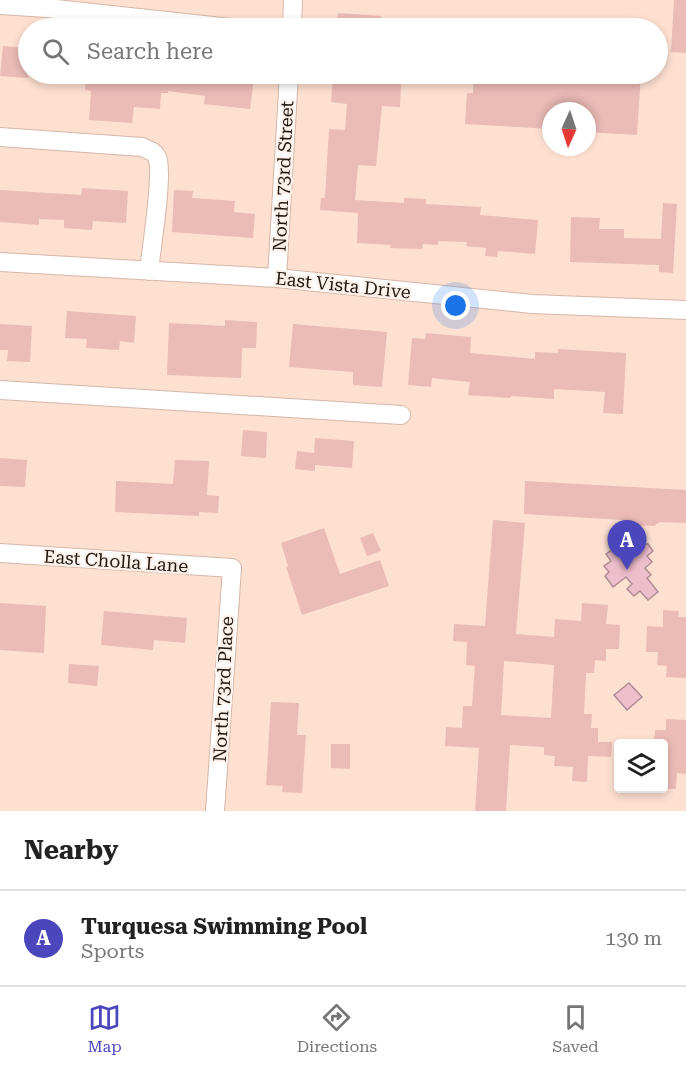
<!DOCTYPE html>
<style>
:root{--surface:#fff;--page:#f2f2f2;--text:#222;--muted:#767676;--line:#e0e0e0;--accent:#4c46bd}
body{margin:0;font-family:"Roboto Serif",serif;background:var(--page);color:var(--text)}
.controls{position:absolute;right:18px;bottom:18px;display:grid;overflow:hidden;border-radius:6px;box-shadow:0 3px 9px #0003}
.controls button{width:54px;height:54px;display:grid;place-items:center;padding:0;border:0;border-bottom:2px solid var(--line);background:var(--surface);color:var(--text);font:30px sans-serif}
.compass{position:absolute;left:542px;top:102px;width:54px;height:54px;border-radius:50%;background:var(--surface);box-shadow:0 3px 9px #0003;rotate:183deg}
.you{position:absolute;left:456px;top:306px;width:21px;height:21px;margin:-15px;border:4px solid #fff;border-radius:50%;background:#1a73e8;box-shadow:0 0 0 9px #1a73e833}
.badge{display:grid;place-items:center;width:39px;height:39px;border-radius:50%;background:var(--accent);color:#fff;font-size:20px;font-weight:700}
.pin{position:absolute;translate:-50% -50px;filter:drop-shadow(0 2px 3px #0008)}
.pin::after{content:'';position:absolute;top:32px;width:21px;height:18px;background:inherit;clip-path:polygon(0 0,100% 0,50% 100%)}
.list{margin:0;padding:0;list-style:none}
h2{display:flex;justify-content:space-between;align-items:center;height:78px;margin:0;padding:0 24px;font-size:26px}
h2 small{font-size:20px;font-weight:400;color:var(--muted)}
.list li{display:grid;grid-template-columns:39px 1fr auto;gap:18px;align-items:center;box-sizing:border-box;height:96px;padding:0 24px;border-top:2px solid var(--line)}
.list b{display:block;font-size:22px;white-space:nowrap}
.list p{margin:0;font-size:20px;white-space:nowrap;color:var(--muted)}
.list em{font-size:20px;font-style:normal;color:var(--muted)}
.icon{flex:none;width:33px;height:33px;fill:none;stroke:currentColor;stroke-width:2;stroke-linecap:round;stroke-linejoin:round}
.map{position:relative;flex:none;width:686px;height:811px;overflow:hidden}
.search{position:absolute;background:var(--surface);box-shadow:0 3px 9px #0003;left:18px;right:18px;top:18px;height:66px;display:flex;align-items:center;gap:15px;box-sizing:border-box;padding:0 21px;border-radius:33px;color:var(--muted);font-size:22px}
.sheet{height:174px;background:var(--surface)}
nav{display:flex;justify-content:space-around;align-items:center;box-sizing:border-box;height:84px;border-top:2px solid var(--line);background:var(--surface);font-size:16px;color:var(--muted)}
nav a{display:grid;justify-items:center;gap:3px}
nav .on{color:var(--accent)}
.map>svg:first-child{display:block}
.water{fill:#edbecc;stroke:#b08c94;stroke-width:1.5}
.building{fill:#ebbbb6;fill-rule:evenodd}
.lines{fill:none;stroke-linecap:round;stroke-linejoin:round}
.minor-casing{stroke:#d4b7a8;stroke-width:20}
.minor{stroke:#fff;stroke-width:18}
.labels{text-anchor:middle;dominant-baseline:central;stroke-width:4.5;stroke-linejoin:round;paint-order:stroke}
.street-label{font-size:18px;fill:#211711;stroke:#fdf1eb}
</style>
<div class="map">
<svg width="686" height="811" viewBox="0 0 686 811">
<rect width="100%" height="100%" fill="#fde0d0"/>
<path class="water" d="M633 544H648L653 551 647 556 652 562 645 568 651 575 647 578 658 592 648 600 640 591 634 596 627 589 632 584 626 577 613 587 605 576 609 572 604 566 611 561 606 554 615 548 620 551Z
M629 683 642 697 627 710 614 695Z"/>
<path class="building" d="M674 0H686V53L671 52Z
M338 13 381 16 380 28H336Z
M3 46 28 48V78L0 76Z
M87 74H241L240 77 254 79 250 109 204 104 205 96 168 91V93H161L160 109 134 107 132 123 89 120 91 91 85 90Z
M333 74H372L371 82 401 84 400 107 382 106 376 166 358 165 355 200 404 203V198L426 199V204L481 207 480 215 538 220 535 254 498 251 497 257 485 256 486 248 466 246 467 242 438 241V245L423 244 422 249 390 248 391 245 357 243 358 213 320 210 321 198H325L329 129 345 130 347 104 331 102Z
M474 74H641L637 135 587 132V111H551V129L465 124 467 93H473Z
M82 188 128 191 126 223 93 221 92 230 64 228V220L39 219V225L0 222V190L81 195Z
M174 190 193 191 192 198 235 201 234 212 255 214 253 238 172 232Z
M663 203 677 204 673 273 659 272V265L570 262 571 217 600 218 599 229H624V238L661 239Z
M67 311 136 316 134 343 120 341 119 350 86 348 87 339 65 338Z
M225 320 257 322 256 348H242L241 378 167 375 169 323 225 326Z
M0 324 32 326 30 362 7 361 8 350H0Z
M293 324 387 332 382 387 353 385V372L289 367Z
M426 333 471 337 470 353 535 359V352L558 353V349L626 353 623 414 603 413 605 392 554 389V399L511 396 510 398 468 395 470 382 432 378 431 387 408 385 412 338 425 339Z
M243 430 267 432 266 458 241 456Z
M315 438 354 441 352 468 315 465V471L295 469 297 451 314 453Z
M0 458 27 460 25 487 0 486Z
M175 460 209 461 207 495 219 496 218 513 199 512V516L115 512 116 481 173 484Z
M525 481 686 490V523L660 522 654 526 628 525 624 520 524 514Z
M493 520 525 523 516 634 554 637 555 619 581 621 582 603 608 605 606 624 620 625 619 649H606V661L595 660 594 673H586L584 714H592L591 728H598V742H612L611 757 588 756 587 782 572 781 573 767 554 766 555 756 544 755V747L510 745 506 811H475L479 748 445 746 446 727 462 728 463 706H472L475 666 466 665 467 642 453 641 454 624 485 626ZM504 661 554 665 551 718 501 715Z
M324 528 340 574 380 560 389 586 302 615 286 567 288 566 281 543Z
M373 533 381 551 367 556 360 538Z
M0 603 46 606 44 653 0 650Z
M663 610 679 611 678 617H686V678L666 677 667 666 657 665 658 652H646L647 626 663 627Z
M104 611 187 618 185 643 154 640 153 650 101 645Z
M69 664 99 666 97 686 68 683Z
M271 702 299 703 297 735H306L302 793 282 792 283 786 266 785Z
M666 719 686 720V774L677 773 676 789H663L665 749H663V744H654L655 730H666Z
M331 744H350V769L331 768Z"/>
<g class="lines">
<defs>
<path id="minor" d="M0 5 47 8 231 28
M292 28 293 0
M0 137 142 147C148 150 154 151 157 157 164 172 151 250 149 271
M0 262 277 278 532 304 686 310
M277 278 289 74
M0 390 401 415
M0 553 232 568 215 811"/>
</defs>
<use href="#minor" class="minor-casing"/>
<use href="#minor" class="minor"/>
</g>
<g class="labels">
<g class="street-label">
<text transform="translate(283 176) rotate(-87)">North 73rd Street</text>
<text transform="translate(343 285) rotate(6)">East Vista Drive</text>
<text transform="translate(116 561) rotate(4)">East Cholla Lane</text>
<text transform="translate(223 689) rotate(-87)">North 73rd Place</text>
</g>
</g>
</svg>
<div class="controls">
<button><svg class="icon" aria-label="layers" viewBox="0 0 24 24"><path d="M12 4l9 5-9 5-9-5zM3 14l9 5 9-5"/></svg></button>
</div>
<svg class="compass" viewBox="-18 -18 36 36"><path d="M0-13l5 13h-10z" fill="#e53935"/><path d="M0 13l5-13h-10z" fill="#767676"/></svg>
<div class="you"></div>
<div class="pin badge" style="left:627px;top:570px">A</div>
<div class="search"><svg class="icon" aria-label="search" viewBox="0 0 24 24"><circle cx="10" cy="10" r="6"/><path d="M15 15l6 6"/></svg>Search here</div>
</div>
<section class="sheet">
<h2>Nearby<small></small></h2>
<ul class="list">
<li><span class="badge">A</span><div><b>Turquesa Swimming Pool</b><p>Sports</p></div><em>130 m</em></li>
</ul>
</section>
<nav>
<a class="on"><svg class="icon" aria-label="map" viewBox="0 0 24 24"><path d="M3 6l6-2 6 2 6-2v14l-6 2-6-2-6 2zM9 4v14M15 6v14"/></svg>Map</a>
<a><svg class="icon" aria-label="directions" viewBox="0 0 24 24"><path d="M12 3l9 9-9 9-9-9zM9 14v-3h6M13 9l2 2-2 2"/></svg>Directions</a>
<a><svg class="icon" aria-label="saved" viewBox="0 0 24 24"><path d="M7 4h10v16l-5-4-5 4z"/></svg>Saved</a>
</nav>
